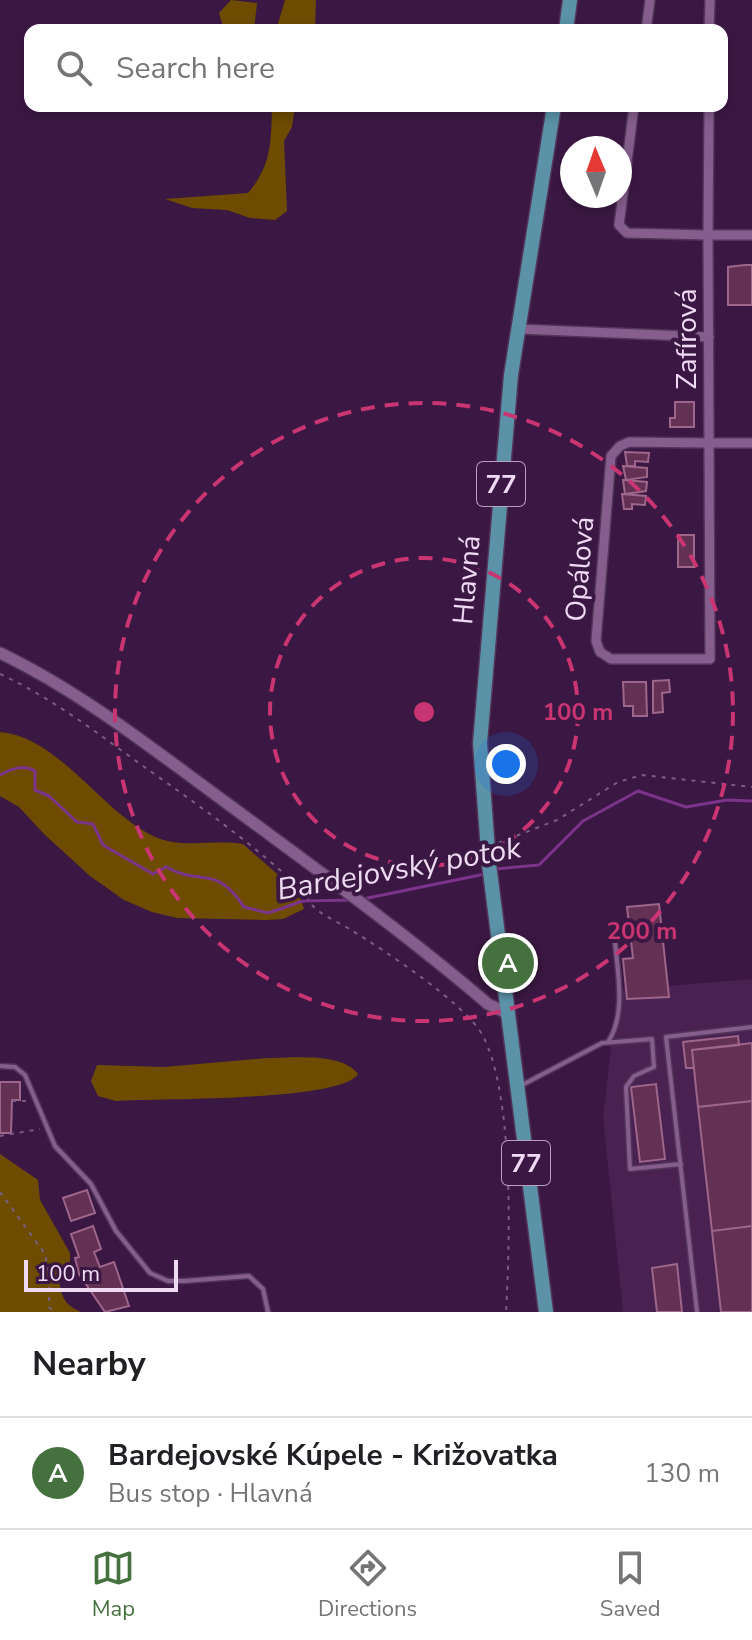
<!DOCTYPE html>
<meta charset="utf-8">
<style>
:root{--surface:#fff;--page:#f2f2f2;--text:#202124;--muted:#757577;--line:#e0e0e0;--accent:#45713e}
body{margin:0;font-family:"Nunito Sans",sans-serif;background:var(--page);color:var(--text)}
.compass{position:absolute;left:560px;top:136px;width:72px;height:72px;border-radius:50%;background:var(--surface);box-shadow:0 4px 12px #0003;rotate:358deg}
.scale{position:absolute;left:24px;bottom:20px;width:154px;box-sizing:border-box;padding-left:8px;border:4px solid #efdaf4;border-top:0;font-size:22px;line-height:28px;white-space:nowrap;color:#efdaf4;-webkit-text-stroke:6px #3b1843;paint-order:stroke}
.you{position:absolute;left:506px;top:764px;width:28px;height:28px;margin:-20px;border:6px solid #fff;border-radius:50%;background:#1a73e8;box-shadow:0 0 0 12px #1a73e833}
.badge{display:grid;place-items:center;width:52px;height:52px;border-radius:50%;background:var(--accent);color:#fff;font-size:26px;font-weight:700}
.pin{position:absolute;translate:-50% -50%;border:4px solid #fff;box-shadow:0 2px 8px #0006}
.list{margin:0;padding:0;list-style:none}
h2{display:flex;justify-content:space-between;align-items:center;height:104px;margin:0;padding:0 32px;font-size:34px}
h2 small{font-size:26px;font-weight:400;color:var(--muted)}
.list li{display:grid;grid-template-columns:52px 1fr auto;gap:24px;align-items:center;box-sizing:border-box;height:112px;padding:0 32px;border-top:2px solid var(--line)}
.list b{display:block;font-size:30px;white-space:nowrap}
.list p{margin:0;font-size:26px;white-space:nowrap;color:var(--muted)}
.list em{font-size:26px;font-style:normal;color:var(--muted)}
.icon{flex:none;width:44px;height:44px;fill:none;stroke:currentColor;stroke-width:2;stroke-linecap:round;stroke-linejoin:round}
.map{position:relative;flex:none;width:752px;height:1312px;overflow:hidden}
.search{position:absolute;background:var(--surface);box-shadow:0 4px 12px #0003;left:24px;right:24px;top:24px;height:88px;display:flex;align-items:center;gap:20px;box-sizing:border-box;padding:0 28px;border-radius:16px;color:var(--muted);font-size:30px}
.sheet{height:216px;background:var(--surface)}
nav{display:flex;justify-content:space-around;align-items:center;box-sizing:border-box;height:112px;border-top:2px solid var(--line);background:var(--surface);font-size:22px;color:var(--muted)}
nav a{display:grid;justify-items:center;gap:4px}
nav .on{color:var(--accent)}
.map>svg:first-child{display:block}
.built{fill:#492251}
.forest{fill:#6d4c00}
.lines{fill:none;stroke-linecap:round;stroke-linejoin:round}
.stream{stroke:#7c348b;stroke-width:3}
.building{fill:#633153;stroke:#9d668a;stroke-width:2}
.service-casing{stroke:#523559;stroke-width:7}
.minor-casing{stroke:#523559;stroke-width:12}
.tertiary-casing{stroke:#523559;stroke-width:14}
.primary-casing{stroke:#523559;stroke-width:17}
.path{stroke:#7b5d82;stroke-width:2;stroke-dasharray:4 6;stroke-linecap:butt}
.service{stroke:#855e8d;stroke-width:4}
.minor{stroke:#855e8d;stroke-width:9}
.tertiary{stroke:#855e8d;stroke-width:11}
.primary{stroke:#5b92a8;stroke-width:14}
.ring{fill:none;stroke:#c93572;stroke-width:4;stroke-dasharray:14 10}
.labels{text-anchor:middle;dominant-baseline:central;stroke-width:8;stroke-linejoin:round;paint-order:stroke}
.shield{fill:#3b1843;stroke:#b9a0bf;stroke-width:2}
.shield-label{font-size:26px;font-weight:bold;fill:#efdaf4}
.street-label{font-size:28px;fill:#efdaf4;stroke:#3b1843}
.water-label{font-size:30px;font-style:italic;fill:#eddbf1;stroke:#3b1843}
.centre{fill:#c93572;stroke:#3b1843;stroke-width:4}
.ring-label{font-size:24px;text-anchor:middle;font-weight:bold;fill:#c93572;stroke:#3b1843;stroke-width:8;stroke-linejoin:round;paint-order:stroke}
</style>
<div class="map">
<svg width="752" height="1312" viewBox="0 0 752 1312">
<rect width="100%" height="100%" fill="#3b1843"/>
<path class="built" d="M752 979V1312H623L603 1116 618 990Z"/>
<path class="forest" d="M231 0 257 3 254 30H224L219 13Z
M285 0H316L315 30H276Z
M272 106H295L292 127 284 141 287 211 275 220 250 218 227 210 192 208 165 199 248 193C272 165 271 141 272 106Z
M0 732C58 737 100 809 151 835 180 850 213 839 243 844L299 893 304 909 283 919 266 920 177 918 152 912 124 900 90 876 44 834 19 807 0 796Z
M268 1058C292 1058 342 1052 358 1074 341 1102 154 1098 116 1101L98 1096 91 1081 97 1065 164 1067Z
M0 1154 38 1180 40 1200 70 1253V1262L59 1277C61 1296 63 1304 81 1312H0Z"/>
<g class="lines">
<path class="stream" d="M0 775C11 769 23 764 35 771V790L49 796 77 822 93 824 103 845 153 874 166 867C202 887 215 863 244 907L268 913 303 901 352 900
M495 869 539 865 583 821 638 791 686 807 727 800 752 801
M363 899 485 874"/>
</g>
<path class="building" d="M745 265H752V305H728V267Z
M675 402H694V427H670V418H675Z
M625 452 649 453 648 462 635 461V466H627Z
M623 466 647 468V477L626 480Z
M623 480 647 482 646 491 625 494Z
M622 494 646 496 645 505 632 504V509H624Z
M678 535H694V567H678Z
M669 680 670 692 662 693 663 712 653 713V681Z
M623 682H646L647 716H633V706H624Z
M659 904 669 997 627 999 623 959 633 958 627 907Z
M738 1036 739 1045 692 1050 694 1068H686L683 1042Z
M752 1043V1101L698 1107 692 1050Z
M0 1082H20V1100H12L11 1133H0Z
M656 1084 665 1159 640 1162 631 1087Z
M752 1101V1226L712 1231 698 1107Z
M87 1190 95 1213 71 1221 63 1198Z
M93 1226 101 1249 94 1252 100 1267 114 1262 129 1306 105 1312 79 1274 75 1258 79 1257 71 1234Z
M752 1226V1312H721L712 1231Z
M677 1264 682 1312H657L652 1268Z"/>
<g class="lines">
<defs>
<path id="service" d="M608 1042C628 1012 616 965 614 930
M0 1066 15 1067 25 1075 55 1146 91 1184 116 1231 150 1273 168 1281H184L249 1276 263 1289 268 1312
M522 1085 602 1043 652 1039 654 1067 634 1076 626 1087 630 1169 681 1164
M697 1312 666 1037 752 1027"/>
<path id="minor" d="M646 30 650 0
M709 30 710 0
M634 106 619 225 627 233 708 235 709 106
M752 235H708L709 443H752
M519 329 709 337
M629 442 709 443 710 659H611L600 652 596 641 611 456 620 446Z"/>
<path id="tertiary" d="M0 653C83 693 154 750 228 804 316 869 405 933 488 1004L507 1013"/>
<path id="primary" d="M566 30 570 0
M546 1312 489 864 480 743 511 375 554 106"/>
</defs>
<use href="#service" class="service-casing"/>
<use href="#minor" class="minor-casing"/>
<use href="#tertiary" class="tertiary-casing"/>
<use href="#primary" class="primary-casing"/>
<path class="path" d="M0 674C52 698 97 733 143 766 197 804 252 843 301 889 307 894 309 903 315 908 325 917 340 923 351 930 384 950 466 1004 483 1036 514 1096 510 1242 506 1312
M498 843 557 820 618 782 642 775 752 787
M12 1101H30
M0 1136 40 1129
M0 1192 45 1254 49 1274V1307L54 1312"/>
<use href="#service" class="service"/>
<use href="#minor" class="minor"/>
<use href="#tertiary" class="tertiary"/>
<use href="#primary" class="primary"/>
</g>
<g class="ring">
<circle cx="424" cy="712" r="154"/>
<circle cx="424" cy="712" r="309"/>
</g>
<g class="labels">
<g class="shield">
<rect x="477" y="462" width="48" height="44" rx="6"/>
<rect x="502" y="1141" width="48" height="44" rx="6"/>
</g>
<g class="shield-label">
<text x="501" y="484">77</text>
<text x="526" y="1163">77</text>
</g>
<g class="street-label">
<text transform="translate(687 339) rotate(-90)">Zafírová</text>
<text transform="translate(580 569) rotate(-85)">Opálová</text>
<text transform="translate(467 580) rotate(-85)">Hlavná</text>
</g>
<g class="water-label">
<text transform="translate(399 869) rotate(-10)">Bardejovský potok</text>
</g>
</g>
<circle cx="424" cy="712" r="12" class="centre"/>
<g class="ring-label">
<text x="578" y="720">100 m</text>
<text x="642" y="939">200 m</text>
</g>
</svg>
<svg class="compass" viewBox="-18 -18 36 36"><path d="M0-13l5 13h-10z" fill="#e53935"/><path d="M0 13l5-13h-10z" fill="#757577"/></svg>
<div class="scale">100 m</div>
<div class="you"></div>
<div class="pin badge" style="left:508px;top:963px">A</div>
<div class="search"><svg class="icon" aria-label="search" viewBox="0 0 24 24"><circle cx="10" cy="10" r="6"/><path d="M15 15l6 6"/></svg>Search here</div>
</div>
<section class="sheet">
<h2>Nearby<small></small></h2>
<ul class="list">
<li><span class="badge">A</span><div><b>Bardejovské Kúpele - Križovatka</b><p>Bus stop · Hlavná</p></div><em>130 m</em></li>
</ul>
</section>
<nav>
<a class="on"><svg class="icon" aria-label="map" viewBox="0 0 24 24"><path d="M3 6l6-2 6 2 6-2v14l-6 2-6-2-6 2zM9 4v14M15 6v14"/></svg>Map</a>
<a><svg class="icon" aria-label="directions" viewBox="0 0 24 24"><path d="M12 3l9 9-9 9-9-9zM9 14v-3h6M13 9l2 2-2 2"/></svg>Directions</a>
<a><svg class="icon" aria-label="saved" viewBox="0 0 24 24"><path d="M7 4h10v16l-5-4-5 4z"/></svg>Saved</a>
</nav>
